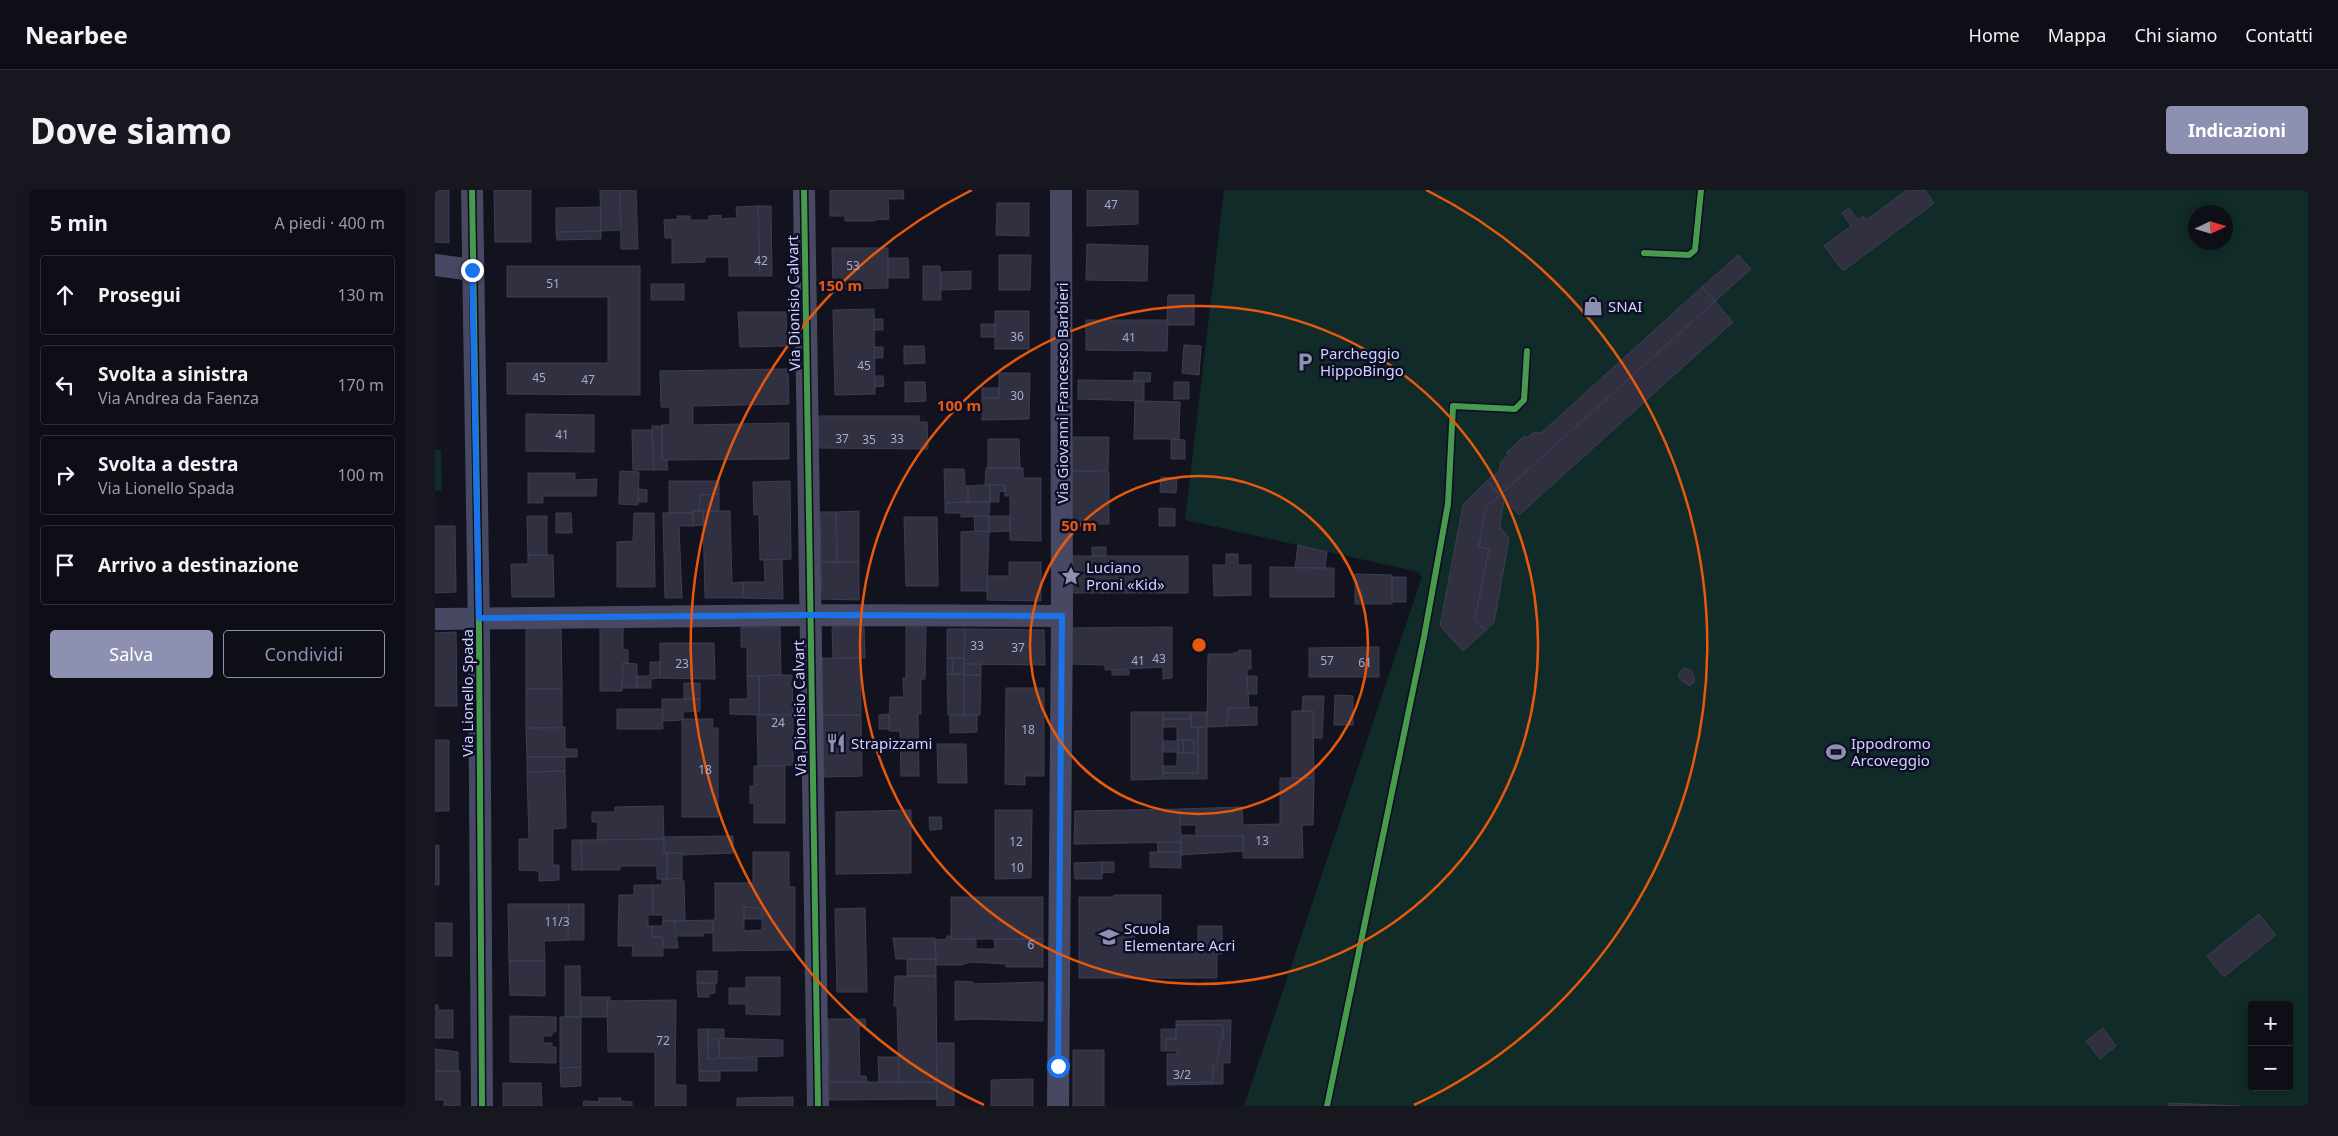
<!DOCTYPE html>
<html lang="it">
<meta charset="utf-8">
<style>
:root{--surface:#0e0e17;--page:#171720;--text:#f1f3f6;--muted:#9b9ca1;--line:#2e2e36;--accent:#8e90b1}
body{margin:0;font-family:"Noto Sans",sans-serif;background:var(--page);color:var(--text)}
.controls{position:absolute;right:15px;bottom:15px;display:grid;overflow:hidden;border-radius:5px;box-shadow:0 2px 12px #0003}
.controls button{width:45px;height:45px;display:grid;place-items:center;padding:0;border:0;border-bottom:1px solid var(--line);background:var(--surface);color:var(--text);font:25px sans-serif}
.compass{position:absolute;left:1753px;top:15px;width:45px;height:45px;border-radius:50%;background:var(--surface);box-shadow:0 2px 12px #0003;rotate:86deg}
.stop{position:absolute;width:15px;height:15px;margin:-11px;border:4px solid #1a73e8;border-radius:50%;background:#fff}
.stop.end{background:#1a73e8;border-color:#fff;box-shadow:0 1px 5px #0008}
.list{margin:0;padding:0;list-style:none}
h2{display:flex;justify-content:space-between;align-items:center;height:65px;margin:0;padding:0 20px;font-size:21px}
h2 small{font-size:16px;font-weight:400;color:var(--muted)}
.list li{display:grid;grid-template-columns:32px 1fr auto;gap:15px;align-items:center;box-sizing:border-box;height:80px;margin:0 10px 10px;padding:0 10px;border:1px solid var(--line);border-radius:5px}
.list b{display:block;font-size:19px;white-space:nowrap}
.list p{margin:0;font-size:16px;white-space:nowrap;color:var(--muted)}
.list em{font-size:16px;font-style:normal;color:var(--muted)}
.actions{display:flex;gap:10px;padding:15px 20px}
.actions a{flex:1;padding:11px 0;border:1px solid var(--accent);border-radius:5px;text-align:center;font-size:18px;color:var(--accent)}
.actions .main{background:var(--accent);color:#fff}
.icon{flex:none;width:28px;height:28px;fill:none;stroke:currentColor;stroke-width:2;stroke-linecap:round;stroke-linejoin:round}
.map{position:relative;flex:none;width:1873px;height:916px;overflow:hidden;border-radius:5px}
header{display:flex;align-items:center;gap:30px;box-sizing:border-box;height:70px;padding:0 25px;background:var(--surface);border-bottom:1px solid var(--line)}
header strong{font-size:24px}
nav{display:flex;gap:28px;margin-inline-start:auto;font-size:18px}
.intro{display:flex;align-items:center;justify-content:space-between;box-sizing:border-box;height:120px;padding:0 30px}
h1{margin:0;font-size:35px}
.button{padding:12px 22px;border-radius:5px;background:var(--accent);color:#fff;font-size:18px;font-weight:700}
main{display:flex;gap:30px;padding:0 30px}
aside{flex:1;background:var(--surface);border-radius:5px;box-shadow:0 2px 12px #0003}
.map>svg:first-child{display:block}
.garden{fill:#102b28;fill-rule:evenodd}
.building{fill:#303041;stroke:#3c3d54;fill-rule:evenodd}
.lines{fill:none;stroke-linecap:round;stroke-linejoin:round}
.street{stroke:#464961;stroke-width:22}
.cycleway-casing{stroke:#0d0d25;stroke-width:9}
.cycleway{stroke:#469c4c;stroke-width:6}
.route{stroke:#1a73e8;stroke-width:6}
.ring{fill:none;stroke:#e8590c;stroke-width:2.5}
.labels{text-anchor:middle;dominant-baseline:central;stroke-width:5;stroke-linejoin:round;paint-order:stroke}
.number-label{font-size:12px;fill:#a9aad0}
.street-label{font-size:15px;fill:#d1d3ff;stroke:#0d0d25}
.poi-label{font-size:15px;fill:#d1d3ff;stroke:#0d0d25;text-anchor:start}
.centre{fill:#e8590c;stroke:#0d0d25;stroke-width:2.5}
.ring-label{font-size:15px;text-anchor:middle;font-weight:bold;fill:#e8590c;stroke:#0d0d25;stroke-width:5;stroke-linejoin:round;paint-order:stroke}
</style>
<header>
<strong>Nearbee</strong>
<nav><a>Home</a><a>Mappa</a><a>Chi siamo</a><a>Contatti</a></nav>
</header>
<div class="intro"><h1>Dove siamo</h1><a class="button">Indicazioni</a></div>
<main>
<aside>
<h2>5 min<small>A piedi · 400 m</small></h2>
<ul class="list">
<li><svg class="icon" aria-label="ahead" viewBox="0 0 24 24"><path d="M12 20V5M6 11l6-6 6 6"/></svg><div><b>Prosegui</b></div><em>130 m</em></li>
<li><svg class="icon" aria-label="left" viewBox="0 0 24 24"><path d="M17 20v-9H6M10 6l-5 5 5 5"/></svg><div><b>Svolta a sinistra</b><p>Via Andrea da Faenza</p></div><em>170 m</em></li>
<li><svg class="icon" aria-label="right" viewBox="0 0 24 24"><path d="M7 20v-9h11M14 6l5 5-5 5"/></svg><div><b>Svolta a destra</b><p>Via Lionello Spada</p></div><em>100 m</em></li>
<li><svg class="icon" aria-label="arrive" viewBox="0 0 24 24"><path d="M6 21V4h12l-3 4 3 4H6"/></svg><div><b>Arrivo a destinazione</b></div></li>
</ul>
<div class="actions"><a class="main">Salva</a><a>Condividi</a></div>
</aside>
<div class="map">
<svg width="1873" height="916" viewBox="0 0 1873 916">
<rect width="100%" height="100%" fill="#13131f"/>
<path class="garden" d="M789 0H1873V916H809L987 387 984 382 750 330ZM1760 22H1790V52H1760ZM1817 815H1854V897H1817Z
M0 260H6L7 301H0Z"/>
<path class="building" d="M0 0H14V53L0 52Z
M59 0H96V52H60Z
M165 0H185L186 40 166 41Z
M185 0H201L203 59H186Z
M395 0H468L469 9H453L454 29 439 30 440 31H410V26H395Z
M652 0 703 1V34L652 36Z
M1472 0H1490L1499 13 1408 81 1389 56 1416 36 1407 23 1414 18 1423 30 1428 26 1431 30Z
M562 13H594V46L561 45Z
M323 16 325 86H294V67H270V72L237 73V48H230L229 30 243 29 242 26H255V30H274V26L286 25V29L302 28 301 17Z
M323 16H336L337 86H325Z
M166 17V41L121 42V18Z
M166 41V49L122 50 121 42Z
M652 54 713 56 712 91 651 90Z
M397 58H453V98L398 99Z
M564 65H596L595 100H564Z
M1303 65 1316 79 1280 111 1267 97Z
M453 68H473L474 88H453Z
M72 76H205V205L72 204V173H173V107H72Z
M488 76H505L506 110H488Z
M536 81V99L506 100V82Z
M216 94H249V110H216Z
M1267 97 1280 111 1065 305 1052 291 1065 280V273L1073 265 1071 263 1089 246 1092 248 1099 242 1106 243Z
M733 105H759V135H732Z
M1280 111 1298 132 1084 325 1065 305Z
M439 119 440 204 400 205 398 120Z
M560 121H594V159H560Z
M303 122H351L352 156 305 157Z
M439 129H448V140H439Z
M651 130H733L732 161 651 160Z
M546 134H560V147H546Z
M749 155 766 156 764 185 747 183Z
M469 156H489L490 173 469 174Z
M439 157H448V168H440Z
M353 179 354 214 258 216V235L354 233V269L227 270V235H235V217H226L225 181Z
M699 182 716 183 715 192 699 191Z
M564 183H595L594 229 547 230V208H564Z
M440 186H448L449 196 440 197Z
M643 190 709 191V211L643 209Z
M470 192H490L491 211 470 212Z
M739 192H754V209H739Z
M547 198H564V208H547Z
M700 211 745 212 744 249H699Z
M91 224 159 225V262L91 261Z
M383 226H484V232H492L493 259 384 258Z
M217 236H227V270H232L233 280H219Z
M197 240H217L219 280H198Z
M638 247H674L673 281H637Z
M553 249H584L585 278H553Z
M736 249 750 250V269H736Z
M551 278H588V288H606V351L575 350V306H570V295H550Z
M509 279H529L530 295 533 296V312L510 313Z
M185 281 204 282 203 315 184 314Z
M637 281 674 282V334H637Z
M93 283H140V290L162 289 161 306H108V313H93Z
M726 287 742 288 741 303 725 302Z
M234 291H284V304L265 305 264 321H258V323H234Z
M355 291 356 369 325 370 324 324 319 325 318 292Z
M1052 291 1065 305 1051 317 1044 357 1054 359 1040 429 1050 441 1028 461 1005 436 1028 315Z
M550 295H555V312H533V296Z
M555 295H570V302L564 301V312H555Z
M203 299 212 300V312H204Z
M284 304V321H264L265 305Z
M1065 305 1069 310 1065 337 1074 349 1059 433 1050 441 1040 429 1054 359 1044 357 1051 317Z
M533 312H555L554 326 526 327V323H510V313Z
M724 318 740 319V336H724Z
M258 321H268L269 335 258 336Z
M268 321H295L297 393 308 392V408H270Z
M424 321V372H402L401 322Z
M385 322H401L402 372H386Z
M121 323H136L137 343H121Z
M199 323H219L220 397H182V352L198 351Z
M228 323H258V336H244L247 408H230Z
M92 326H112V365H93Z
M539 326H554V342L540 341Z
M554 326H575V341L554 342Z
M469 327H502L503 396H471Z
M0 336H20L21 402 0 403Z
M540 341 554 342 552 401H526V342Z
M863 355 892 362 890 378H860Z
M657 357H671V366H657Z
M791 364H803V375H816V405L779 406 778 375H791Z
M93 365H118L119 407H77L76 374H93Z
M636 366H753V403H636Z
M347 369 348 409 308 408V392H330L329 370Z
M386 372H424V410L387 409Z
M574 372H606V411L552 410V386H574Z
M835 377 899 378V407H835Z
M920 384 957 385V414H920Z
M957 387H971V412H957Z
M91 436H126L127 499H91Z
M165 436H188V459L193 460V473H188L187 501H165Z
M306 437H345L346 485 312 486V457H306Z
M397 437H429L430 468H398Z
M471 437H491L490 489H486V524H483L484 586H466L465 541H454L455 507H469L468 488H471Z
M737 437V488L728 489V477L670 480V475L635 474V438Z
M512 439H530L529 468H512Z
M530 439 609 440 610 475 529 474Z
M21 442 22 516H0V443Z
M225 453H279L280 489 225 488Z
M944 457V487H874V458Z
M804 460H816V479H812V486L814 518H793L792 536 772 537 773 464H795L804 462Z
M387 468H425L426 525H388Z
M512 468H518V484H512Z
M518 468H529V484H518Z
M215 472H225V488L216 489V498H202V486H215Z
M188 473 202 474V498H187Z
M529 474H546V485H529Z
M1250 478 1256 480 1258 484 1260 491 1255 496 1248 492 1243 487 1245 481Z
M677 480H694V485H677Z
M512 484H529V525H513Z
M346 485H357L358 525H324V486Z
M529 485H546L545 525H529Z
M312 486H324V525L295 524V509H313Z
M812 486H822V504H812Z
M249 493H265V509H249Z
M571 498H609V586H590V595L570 594Z
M91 499H127V538H91Z
M900 505 918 506V535H899Z
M868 506H889L887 548H878V521H867Z
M227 509H265V521L248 522V529L246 530 228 531Z
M822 517V535L792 536 793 518Z
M182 519H227L228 539H182Z
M857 521H878L879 588H857Z
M696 522H728V589L696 590Z
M728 522H756V529H728Z
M756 522H772V537H756Z
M322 524 358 525V575L323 576Z
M454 524V539H444V525Z
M515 524 542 525V542L515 543Z
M388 525H426L427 586 389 587Z
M247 529H278L277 538H283V627H247Z
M728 529H756V537H763V583H728V576H742V562H728V551H742V537H728ZM743 550H759V563H743Z
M130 537V559H142V567H92L91 538Z
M763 537H772V589H728V583H763Z
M0 550H14V621H0Z
M743 550H748L749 563H743Z
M748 550H759V563H749Z
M502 554H531L532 593H503Z
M92 567H130V581L92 582Z
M319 576H350V633H319V613H315V596H319Z
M130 581 131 638 118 639V675H124V690L104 691V681L84 680V649H94L92 582Z
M845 588H879L878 635H867L868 668H808V646H761V635H745V619L807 617 808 635 845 634Z
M228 616 229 649 162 650 163 632H157V622H180V617Z
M745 619 746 652 639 654 640 621Z
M476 620V683L401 684V622Z
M560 620H597L596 688 560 689Z
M494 627H506L507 639 495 640Z
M746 645 808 646V661L746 665Z
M298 646V663L247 665V663H229L228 647Z
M229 649V663H232V689H222V676H185V680H147L146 650Z
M137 650H146L147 680H137Z
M722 652H746V662H723Z
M0 655H4V695H0Z
M318 662H354V697H360V760L278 761V730H280V693H318ZM309 717 327 718V740L309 741Z
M715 662H746V678L715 677Z
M232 663H247V688L232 689Z
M667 672H679V682L667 683Z
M667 672V689H640L639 673Z
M247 688V691H249L250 731H228V725H218V695H227V689Z
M199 695H218V725H213V736H217V747H228V766H197L198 756H183L184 705H199Z
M679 705H726V737L700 738V752L763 753V736H787V764H782V788H644V707H679Z
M516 707H608V749H516Z
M73 714H134L133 750 109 751 110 771H74Z
M134 714H149V750H133Z
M309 717 327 718V729H309Z
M430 718 432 802H402L400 719Z
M1824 724 1841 745 1789 787 1772 766Z
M278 730V743H268V746H240V731Z
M228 731H240L243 758H229L228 747H217V736H227Z
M0 733H17V766H0Z
M512 746H516V749H541V759H560L559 749H608V777H571V774L536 772 526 775H501L500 750 512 749Z
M458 748H500L501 769H461Z
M472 769H501V786H472Z
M74 771H110V806L75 805Z
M130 776H145L146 827H130Z
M262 781H282V793H262Z
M460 786H501L502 892H464L462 816H459Z
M311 787H345V825L311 824V814H294V798H311Z
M520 791 538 792V794L608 792V831L538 829 520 830Z
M262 793H280V803L274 804V807H263Z
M146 807H175V810L172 811 173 827H146Z
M241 810 240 895H251V916H220V862H173L172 811Z
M0 815H3V820H18V848H0Z
M75 826 121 827V842H117V846H108V853H117V857H121V873L75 872Z
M125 827H146V877L125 878Z
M393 829H430L431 836H424L425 886H431L432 892H394Z
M796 830 795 873H788V894L732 895V893L778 892V874L782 875 785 850H788V835H741V831Z
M741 835H788V850H785L782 875 778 874V892L732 893V864H741L742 861H731V849H741Z
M1668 838 1681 856 1665 869 1651 851Z
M263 839H273V869L322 868V881H264Z
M273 839H289V848L273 850Z
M726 839H741V849H731V861H726Z
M284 848 348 850V866L284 868Z
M273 850H284V868L273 869Z
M501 853H519V916H502Z
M0 859 23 862V881H0Z
M638 860H669V916H638Z
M443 867H463L464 892H444Z
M146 877V896L126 897 125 878Z
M0 881H25V916H9V910H0Z
M264 881H285V891H264Z
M598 889V916H556V890Z
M394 892H502V909L394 910Z
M68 893H106L107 916H68Z
M358 907V916H302V908Z
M164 908H186L185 911 197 912V916H148L149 911 164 912Z
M1733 913 1805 916H1733Z"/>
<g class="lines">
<path class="street" d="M37 0 44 442 47 916
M369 0 383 916
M0 75 37 80
M0 429 375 425 627 426
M623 916 627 426 626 0"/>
<defs>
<path id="cycleway" d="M37 0 44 442 47 916
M369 0 383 916
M1209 63 1254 65 1260 60 1266 0
M892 916 989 447 1013 314 1018 216 1080 219 1089 210 1092 161"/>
</defs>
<use href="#cycleway" class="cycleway-casing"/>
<use href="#cycleway" class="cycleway"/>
</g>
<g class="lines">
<path class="route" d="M37 80 44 428 375 425 627 426 623 876"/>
</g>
<g class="ring">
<circle cx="764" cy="455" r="169"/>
<circle cx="764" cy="455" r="339"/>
<path d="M549 915A508 508 0 0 1 537 0M991 0A508 508 0 0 1 979 915"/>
</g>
<defs>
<symbol id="shop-bare" viewBox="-9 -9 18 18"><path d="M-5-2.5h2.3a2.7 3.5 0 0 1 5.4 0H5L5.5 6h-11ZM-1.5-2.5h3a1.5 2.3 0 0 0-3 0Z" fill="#8e90b1" stroke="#0d0d25" stroke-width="2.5" paint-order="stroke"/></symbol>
<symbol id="parking-bare" viewBox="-9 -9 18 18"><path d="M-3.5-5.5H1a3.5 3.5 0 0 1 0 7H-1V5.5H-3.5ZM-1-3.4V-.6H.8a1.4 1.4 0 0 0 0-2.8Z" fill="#8e90b1" stroke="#0d0d25" stroke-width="2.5" paint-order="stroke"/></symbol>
<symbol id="sight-bare" viewBox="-9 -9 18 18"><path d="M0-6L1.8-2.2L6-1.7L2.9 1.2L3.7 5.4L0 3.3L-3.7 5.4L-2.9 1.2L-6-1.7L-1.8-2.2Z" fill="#8e90b1" stroke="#0d0d25" stroke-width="2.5" paint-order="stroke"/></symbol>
<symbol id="restaurant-bare" viewBox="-9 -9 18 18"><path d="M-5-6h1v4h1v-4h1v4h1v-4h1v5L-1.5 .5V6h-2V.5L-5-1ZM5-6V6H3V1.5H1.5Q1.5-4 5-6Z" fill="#8e90b1" stroke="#0d0d25" stroke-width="2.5" paint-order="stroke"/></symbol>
<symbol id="stadium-bare" viewBox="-9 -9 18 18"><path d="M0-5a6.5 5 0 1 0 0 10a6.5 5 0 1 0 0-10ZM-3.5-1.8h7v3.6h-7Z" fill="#8e90b1" stroke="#0d0d25" stroke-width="2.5" paint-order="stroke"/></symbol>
<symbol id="school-bare" viewBox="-9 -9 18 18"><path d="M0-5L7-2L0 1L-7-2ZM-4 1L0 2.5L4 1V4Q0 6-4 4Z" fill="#8e90b1" stroke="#0d0d25" stroke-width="2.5" paint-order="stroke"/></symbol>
</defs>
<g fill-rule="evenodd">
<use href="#shop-bare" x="1144" y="102" width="28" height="28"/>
<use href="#parking-bare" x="856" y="158" width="28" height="28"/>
<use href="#sight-bare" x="622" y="372" width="28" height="28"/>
<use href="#restaurant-bare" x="387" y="539" width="28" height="28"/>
<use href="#stadium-bare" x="1387" y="548" width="28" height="28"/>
<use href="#school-bare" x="660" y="733" width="28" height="28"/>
</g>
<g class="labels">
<g class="number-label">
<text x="676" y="14">47</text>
<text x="326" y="70">42</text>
<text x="418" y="75">53</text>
<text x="118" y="93">51</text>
<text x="582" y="146">36</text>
<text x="694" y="147">41</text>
<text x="429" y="175">45</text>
<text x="104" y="187">45</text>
<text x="153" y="189">47</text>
<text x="582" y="205">30</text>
<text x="127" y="244">41</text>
<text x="407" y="248">37</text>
<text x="462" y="248">33</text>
<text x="434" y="249">35</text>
<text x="542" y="455">33</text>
<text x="583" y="457">37</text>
<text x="724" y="468">43</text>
<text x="703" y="470">41</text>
<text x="892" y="470">57</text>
<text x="930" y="472">61</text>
<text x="247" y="473">23</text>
<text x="343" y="532">24</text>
<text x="593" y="539">18</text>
<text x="270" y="579">18</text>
<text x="827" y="650">13</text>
<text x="581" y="651">12</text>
<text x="582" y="677">10</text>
<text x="122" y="731">11/3</text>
<text x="596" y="754">6</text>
<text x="228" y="850">72</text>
<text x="747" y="884">3/2</text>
</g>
<g class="street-label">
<text transform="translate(358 113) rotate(-91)">Via Dionisio Calvart</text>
<text transform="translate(627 203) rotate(-90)">Via Giovanni Francesco Barbieri</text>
<text transform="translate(32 503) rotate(-90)">Via Lionello Spada</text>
<text transform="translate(364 518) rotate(-91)">Via Dionisio Calvart</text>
</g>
<g class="poi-label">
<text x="1173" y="116">SNAI</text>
<text x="885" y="163">Parcheggio<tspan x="885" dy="17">HippoBingo</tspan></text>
<text x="651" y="377">Luciano<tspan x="651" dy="17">Proni «Kid»</tspan></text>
<text x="416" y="553">Strapizzami</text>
<text x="1416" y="553">Ippodromo<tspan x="1416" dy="17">Arcoveggio</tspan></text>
<text x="689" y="738">Scuola<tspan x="689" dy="17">Elementare Acri</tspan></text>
</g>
</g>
<circle cx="764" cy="455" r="8" class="centre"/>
<g class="ring-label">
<text x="405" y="101">150 m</text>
<text x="524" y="221">100 m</text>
<text x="644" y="341">50 m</text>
</g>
</svg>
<div class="controls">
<button>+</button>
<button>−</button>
</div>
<svg class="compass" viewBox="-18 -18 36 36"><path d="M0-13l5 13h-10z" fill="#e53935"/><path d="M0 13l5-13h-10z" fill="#9b9ca1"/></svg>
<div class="stop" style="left:623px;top:876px"></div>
<div class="stop end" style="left:37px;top:80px"></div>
</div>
</main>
